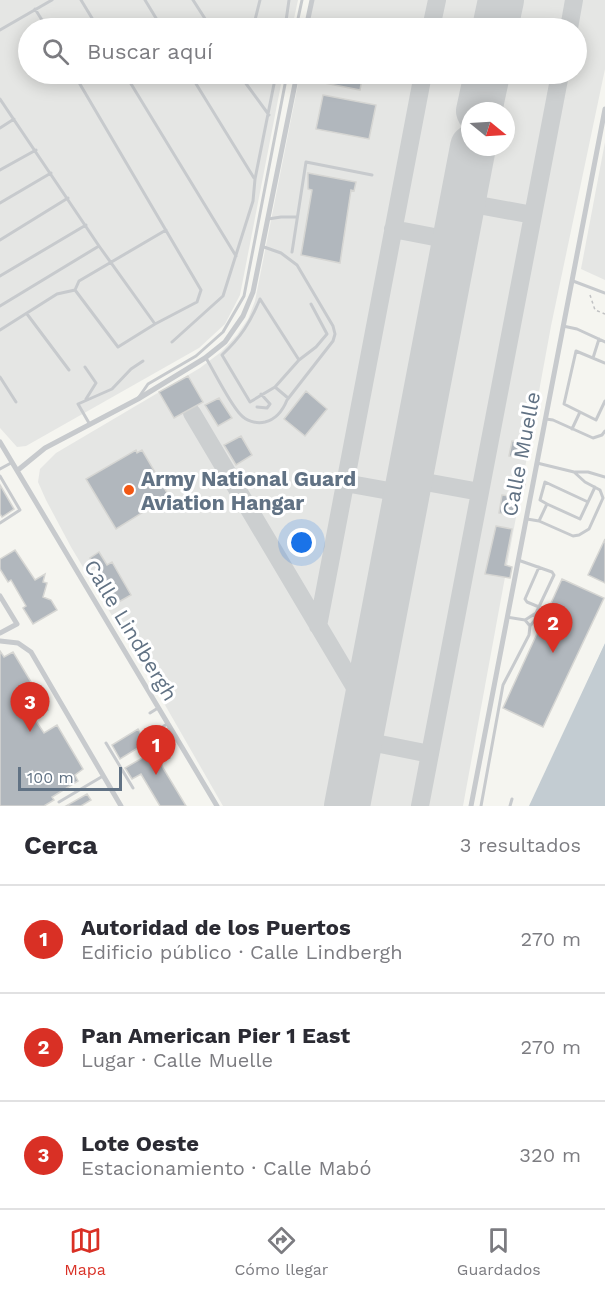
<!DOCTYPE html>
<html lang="es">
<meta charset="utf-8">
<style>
:root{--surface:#fff;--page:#f2f2f3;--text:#2b2b33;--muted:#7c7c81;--line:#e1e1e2;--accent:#d93025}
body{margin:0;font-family:"Work Sans",sans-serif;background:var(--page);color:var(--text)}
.compass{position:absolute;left:461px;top:102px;width:54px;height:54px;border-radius:50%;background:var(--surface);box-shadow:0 3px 15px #0003;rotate:108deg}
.scale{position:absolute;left:18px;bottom:15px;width:104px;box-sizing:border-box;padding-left:6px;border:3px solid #617284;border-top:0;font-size:16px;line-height:21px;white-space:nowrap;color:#617284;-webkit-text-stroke:4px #fff;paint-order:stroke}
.you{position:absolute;left:302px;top:543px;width:21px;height:21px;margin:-15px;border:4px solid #fff;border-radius:50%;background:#1a73e8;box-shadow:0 0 0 9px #1a73e833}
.badge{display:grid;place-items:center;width:39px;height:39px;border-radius:50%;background:var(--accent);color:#fff;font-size:20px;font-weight:700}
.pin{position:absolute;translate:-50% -50px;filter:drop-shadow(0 2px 3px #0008)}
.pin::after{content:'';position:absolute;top:32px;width:21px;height:18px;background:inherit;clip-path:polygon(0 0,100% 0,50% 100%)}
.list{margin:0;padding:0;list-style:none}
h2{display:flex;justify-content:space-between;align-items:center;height:78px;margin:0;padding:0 24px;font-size:26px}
h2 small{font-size:20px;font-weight:400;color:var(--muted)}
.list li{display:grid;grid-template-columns:39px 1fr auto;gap:18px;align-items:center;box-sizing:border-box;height:108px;padding:0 24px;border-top:2px solid var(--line)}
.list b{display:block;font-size:22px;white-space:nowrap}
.list p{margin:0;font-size:20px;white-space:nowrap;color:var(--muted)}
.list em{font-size:20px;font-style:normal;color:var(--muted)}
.icon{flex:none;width:33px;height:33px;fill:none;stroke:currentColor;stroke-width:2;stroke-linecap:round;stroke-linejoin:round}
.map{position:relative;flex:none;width:605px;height:806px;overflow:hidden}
.search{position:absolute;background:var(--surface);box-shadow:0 3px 15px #0003;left:18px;right:18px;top:18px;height:66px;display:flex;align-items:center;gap:15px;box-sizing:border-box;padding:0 21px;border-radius:33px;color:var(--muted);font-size:22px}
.sheet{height:402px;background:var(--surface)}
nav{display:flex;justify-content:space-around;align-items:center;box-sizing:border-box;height:84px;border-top:2px solid var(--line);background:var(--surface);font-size:16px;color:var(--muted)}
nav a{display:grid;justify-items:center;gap:3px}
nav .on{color:var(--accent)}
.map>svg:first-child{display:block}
.built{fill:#e5e6e4;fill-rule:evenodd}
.water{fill:#c3ccd2}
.pier{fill:#f5f5f0}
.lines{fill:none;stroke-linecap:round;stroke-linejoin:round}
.taxiway{stroke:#cccfd0;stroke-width:18}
.runway{stroke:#cccfd0;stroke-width:46}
.building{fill:#b1b7bd;stroke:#d6d6d3;stroke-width:1.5}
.path{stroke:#c0c1c3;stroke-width:1.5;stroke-dasharray:3 3;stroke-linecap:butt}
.service{stroke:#c7cacd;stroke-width:3}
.minor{stroke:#c7cacd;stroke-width:5}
.poi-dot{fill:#f25713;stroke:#fff;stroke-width:2}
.labels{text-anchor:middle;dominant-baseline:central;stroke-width:6;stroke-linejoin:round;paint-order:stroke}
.street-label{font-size:21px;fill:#617284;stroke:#fff}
.poi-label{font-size:21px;font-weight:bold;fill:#617284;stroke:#fff;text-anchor:start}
</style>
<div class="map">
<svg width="605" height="806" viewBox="0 0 605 806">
<rect width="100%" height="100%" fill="#f5f5f0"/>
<path class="built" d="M0 0H298L292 28H28V74H283L240 295 225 324 199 348 26 446 17 447 0 428Z
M314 0H605V69L551 326 463 806H223L157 691 71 547 46 500 38 482 40 469 56 453 200 368 221 352 237 335 248 319 255 301 300 74H576V28H308ZM470 111H506V147H470Z
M605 142V280L581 269Z"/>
<path class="water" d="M605 643V806H529Z"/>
<path class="pier" d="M605 640V642L549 761 547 760 602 642Z"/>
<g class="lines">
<path class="taxiway" d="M431 28 437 0
M569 28 574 0
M462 202 533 215
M393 229 455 241
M192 413 366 706
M409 479 480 492
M345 483 406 494
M318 626 423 74
M360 740 430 754
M420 806 560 74"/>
<path class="runway" d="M495 28 501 0
M479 111 487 74
M347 806 473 147"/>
</g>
<path class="building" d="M316 74H363L360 90 314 81Z
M323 95 376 105 369 139 316 129Z
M308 173 356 182 354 191 351 190 340 263 301 255 312 190 308 189Z
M188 376 203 402 174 418 159 392Z
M306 391 327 409 305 436 284 419Z
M219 398 232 418 218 426 205 405Z
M241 436 252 455 236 465 224 445Z
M512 441 528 444 525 459 509 456Z
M136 450 137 453 142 450 169 496 116 529 86 479Z
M515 476 526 479 524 489H520L514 516 499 513 502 495 510 496Z
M0 485 14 509 2 517 0 514Z
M496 526 512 529 505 565 512 567 510 578 485 574Z
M605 539V583L588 575Z
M15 550 35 580 45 574 43 582 47 583 43 597 51 600 57 610 33 624 23 608 26 606 11 580 8 582 0 569V559Z
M99 552 107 565 112 562 131 595 117 603 90 558Z
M562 579 604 598 543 727 503 708Z
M0 651 4 657 13 652 48 710 34 718 44 733 57 725 83 769 75 775 78 781 52 797 54 800 44 806H0Z
M138 729 146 743 120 759 112 745Z
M163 746 170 758 161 762 163 768 186 806H160L141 774 132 779 125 768Z
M87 794 91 800 81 806H66Z"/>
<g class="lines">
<path class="path" d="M590 295 595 310 605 314"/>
<path class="service" d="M81 0 98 28
M145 0 162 28
M193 0 211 28
M35 9 47 28
M253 28 260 0
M285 28 289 0
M296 28 302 0
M0 30 52 0
M125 74 236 256
M190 74 254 178
M239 74 269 115
M0 99 99 246 155 324 197 302 201 290 74 74
M0 128 14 119
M0 170 36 150
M0 203 51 173
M268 219 281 217H297
M0 240 68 198
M292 252 306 162 372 175
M0 276 86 225
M573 281 605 293
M260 299C250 323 241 337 222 355L250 402 275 387
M260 299 299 360
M0 306 99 246
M27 314 69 370
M155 324 118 347 75 290 79 281 166 230
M563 326 577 329 605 342
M0 330 57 294 75 290
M172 342 223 296 253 201 255 179 276 74
M206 358C215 373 229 402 240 414 246 421 256 424 265 422 277 419 283 410 287 400L333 341 335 334 333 326 297 265 281 253 264 247
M593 358 599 339
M605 363 576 351 564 404 596 420 605 401
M85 367 96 383 86 399
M0 377 16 402
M139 397 148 384 196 356 223 332 244 296 287 74
M288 398 275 387 299 360 316 347 327 334 311 304
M257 407 267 408 270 404 261 394
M546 419 553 420 593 438 602 435 605 431
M89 423 78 404 112 389 131 369 143 361
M572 429 580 412
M0 469 11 463
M575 472H588L605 477
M0 476 20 510 0 523
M588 502 595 487
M527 519 539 521 573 536 579 535 589 529 603 498 600 490 585 482 574 472 537 463
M539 521 547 504 580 519 588 502 545 482 540 500 547 504
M518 560 552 572 554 575 536 613
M539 607 527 602 525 599 539 567
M525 620 536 613 535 620 530 626
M150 713 158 708
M159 729 167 724
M106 743 133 788
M59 802 103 776
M481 806 503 685 529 635 530 626 525 620 507 617
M510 806 512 799"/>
<path class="minor" d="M306 28 312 0
M0 442 217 806
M18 470 45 448 138 399 205 358 225 342 243 316 253 292 297 74
M0 596 17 624 0 633
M0 641 18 643 31 652 121 806
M471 806 605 109"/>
</g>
<circle class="poi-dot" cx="129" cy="490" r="6"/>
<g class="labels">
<g class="street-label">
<text transform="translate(521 454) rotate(-79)">Calle Muelle</text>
<text transform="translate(131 630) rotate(59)">Calle Lindbergh</text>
</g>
<g class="poi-label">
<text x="141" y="478">Army National Guard<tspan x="141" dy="24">Aviation Hangar</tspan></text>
</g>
</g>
</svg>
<svg class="compass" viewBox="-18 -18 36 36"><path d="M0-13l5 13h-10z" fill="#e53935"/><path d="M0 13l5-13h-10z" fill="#7c7c81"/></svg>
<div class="scale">100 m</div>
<div class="you"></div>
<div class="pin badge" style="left:156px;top:775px">1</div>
<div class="pin badge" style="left:553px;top:653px">2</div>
<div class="pin badge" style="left:30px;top:732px">3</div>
<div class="search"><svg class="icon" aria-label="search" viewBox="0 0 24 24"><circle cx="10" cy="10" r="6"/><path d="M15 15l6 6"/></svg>Buscar aquí</div>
</div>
<section class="sheet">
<h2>Cerca<small>3 resultados</small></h2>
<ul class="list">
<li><span class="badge">1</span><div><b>Autoridad de los Puertos</b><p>Edificio público · Calle Lindbergh</p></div><em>270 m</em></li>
<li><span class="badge">2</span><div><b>Pan American Pier 1 East</b><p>Lugar · Calle Muelle</p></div><em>270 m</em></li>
<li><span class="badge">3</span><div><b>Lote Oeste</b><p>Estacionamiento · Calle Mabó</p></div><em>320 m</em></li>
</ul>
</section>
<nav>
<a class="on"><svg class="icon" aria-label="map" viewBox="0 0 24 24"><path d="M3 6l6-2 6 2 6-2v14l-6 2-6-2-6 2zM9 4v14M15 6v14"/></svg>Mapa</a>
<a><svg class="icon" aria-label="directions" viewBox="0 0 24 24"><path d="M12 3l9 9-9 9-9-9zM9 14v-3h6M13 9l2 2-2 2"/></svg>Cómo llegar</a>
<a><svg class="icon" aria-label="saved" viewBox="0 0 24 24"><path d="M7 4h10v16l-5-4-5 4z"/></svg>Guardados</a>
</nav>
